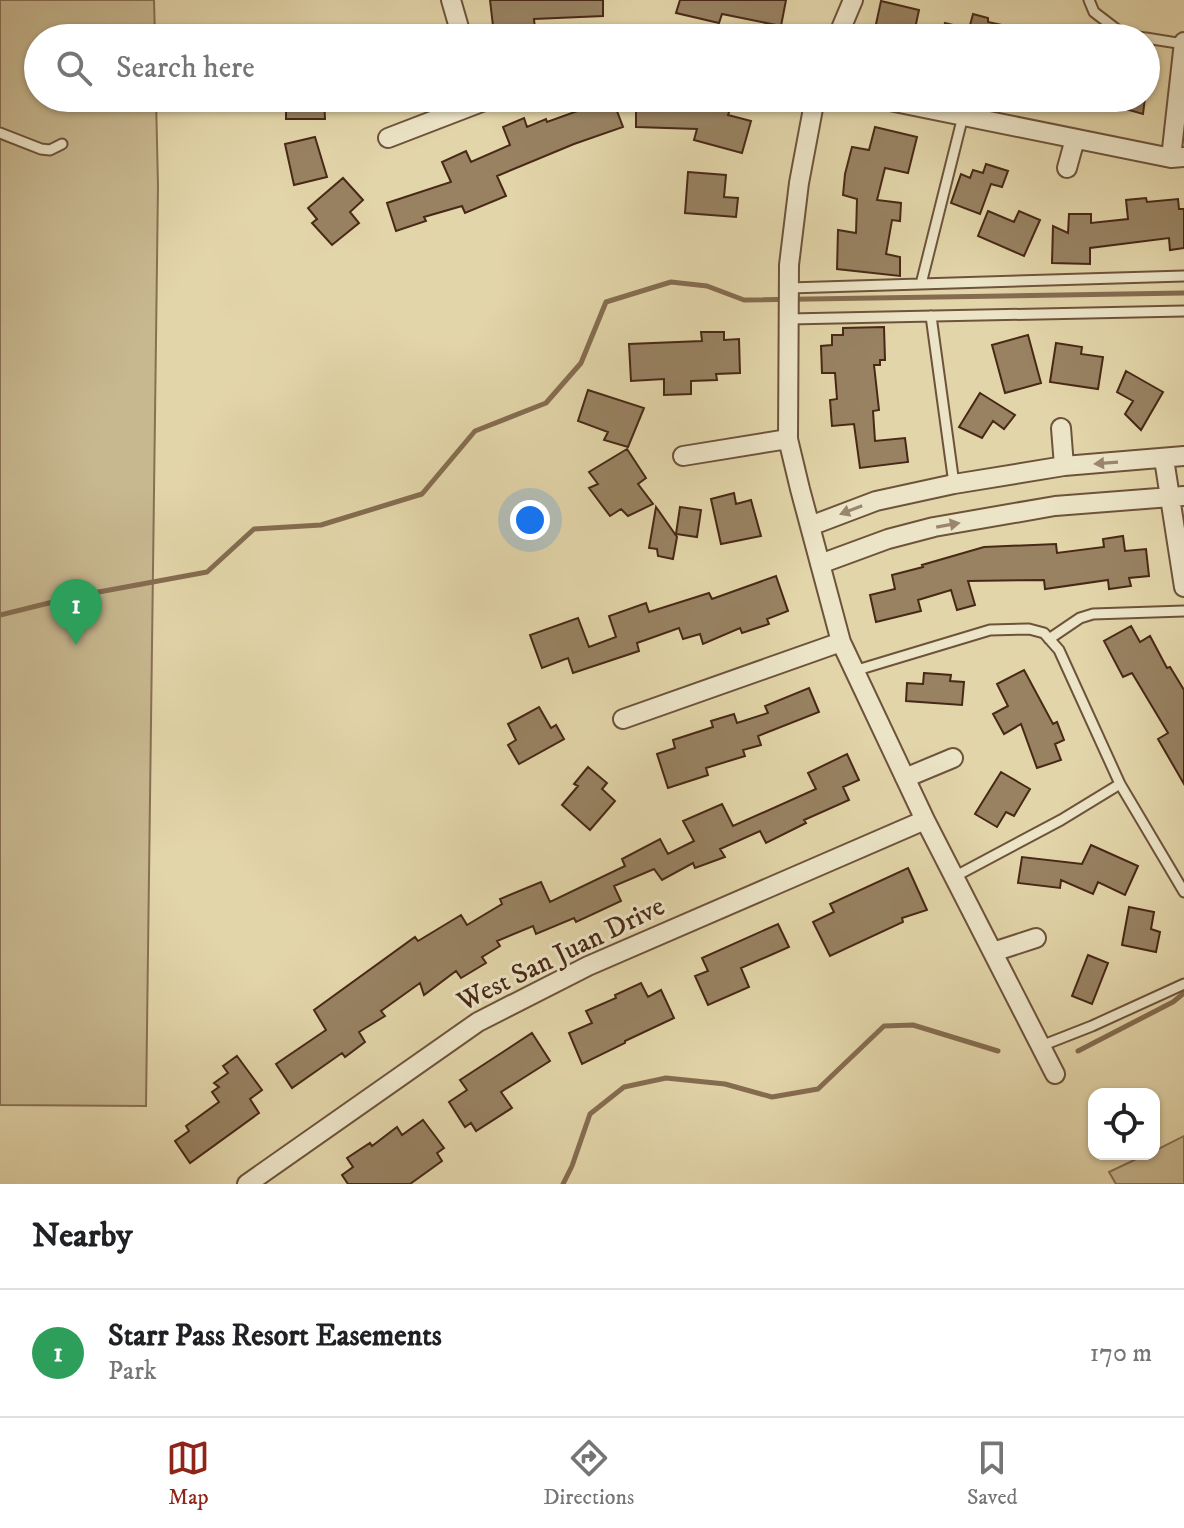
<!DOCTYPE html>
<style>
:root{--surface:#fff;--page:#f2f2f2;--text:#202124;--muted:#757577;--line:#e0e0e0;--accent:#8f2418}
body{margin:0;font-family:"IM FELL DW Pica",serif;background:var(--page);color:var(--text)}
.controls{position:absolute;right:24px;bottom:24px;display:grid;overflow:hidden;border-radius:16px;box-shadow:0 2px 6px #0004}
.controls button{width:72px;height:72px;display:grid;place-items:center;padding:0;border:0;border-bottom:2px solid var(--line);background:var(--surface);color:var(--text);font:40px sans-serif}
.you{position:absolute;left:530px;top:520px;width:28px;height:28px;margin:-20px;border:6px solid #fff;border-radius:50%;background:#1a73e8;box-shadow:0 0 0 12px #1a73e833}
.badge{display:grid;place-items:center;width:52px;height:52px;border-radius:50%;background:var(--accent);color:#fff;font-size:26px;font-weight:700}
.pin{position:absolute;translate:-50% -66px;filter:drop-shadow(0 2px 4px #0008)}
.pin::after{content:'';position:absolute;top:42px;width:28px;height:24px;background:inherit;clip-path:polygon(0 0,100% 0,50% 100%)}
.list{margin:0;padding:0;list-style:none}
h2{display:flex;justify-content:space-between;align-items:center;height:104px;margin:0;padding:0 32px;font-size:34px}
h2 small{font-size:26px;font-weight:400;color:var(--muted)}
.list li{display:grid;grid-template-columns:52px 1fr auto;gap:24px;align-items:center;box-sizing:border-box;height:128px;padding:0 32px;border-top:2px solid var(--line)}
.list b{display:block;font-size:30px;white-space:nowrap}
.list p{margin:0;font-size:26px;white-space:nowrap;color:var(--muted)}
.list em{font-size:26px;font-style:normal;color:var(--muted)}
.icon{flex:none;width:44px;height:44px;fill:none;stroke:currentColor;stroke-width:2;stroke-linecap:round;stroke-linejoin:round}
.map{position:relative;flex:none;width:1184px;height:1184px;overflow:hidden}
.search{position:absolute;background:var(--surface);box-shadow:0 2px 6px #0004;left:24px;right:24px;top:24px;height:88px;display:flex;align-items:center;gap:20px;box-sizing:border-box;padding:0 28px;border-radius:44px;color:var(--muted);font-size:30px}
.sheet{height:232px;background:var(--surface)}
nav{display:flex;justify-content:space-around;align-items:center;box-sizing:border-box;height:112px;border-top:2px solid var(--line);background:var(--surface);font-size:22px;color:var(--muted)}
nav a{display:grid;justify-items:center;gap:4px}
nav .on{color:var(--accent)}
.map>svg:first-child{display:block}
.green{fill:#c8b890;stroke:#887053;stroke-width:2}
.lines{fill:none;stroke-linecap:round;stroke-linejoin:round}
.stream{stroke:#856c50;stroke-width:5}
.building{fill:#988262;stroke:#482816;stroke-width:2}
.service-casing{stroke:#6e533b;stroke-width:13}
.minor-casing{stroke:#6e533b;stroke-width:22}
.service{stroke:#ece4c7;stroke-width:9}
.minor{stroke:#ece4c7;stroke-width:18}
.oneway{fill:#9a866e}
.labels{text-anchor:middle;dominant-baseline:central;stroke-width:6;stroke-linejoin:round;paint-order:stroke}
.street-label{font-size:28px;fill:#482816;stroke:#ece4c7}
</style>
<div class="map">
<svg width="1184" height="1184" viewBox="0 0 1184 1184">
<rect width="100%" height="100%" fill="#e2d5a9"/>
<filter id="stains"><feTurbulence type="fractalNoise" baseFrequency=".0025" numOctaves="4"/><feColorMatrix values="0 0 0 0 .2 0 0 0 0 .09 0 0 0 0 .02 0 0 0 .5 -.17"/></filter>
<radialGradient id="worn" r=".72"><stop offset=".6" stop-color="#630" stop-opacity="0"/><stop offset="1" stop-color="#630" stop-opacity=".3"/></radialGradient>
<path class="green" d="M0 0H154L155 38H38V98H156L158 186 146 1106 0 1105Z
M1184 1136V1184H1116L1109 1172 1147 1154H1154V1151Z"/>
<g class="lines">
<path class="stream" d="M0 615 77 596 207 572 254 529 321 525 422 494 475 431 546 403 581 363 606 302 671 282 707 286 744 300 1184 293
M1078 1051 1173 1002 1184 993
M563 1184 572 1166 590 1114 624 1087 666 1078 725 1084 772 1097 818 1089 884 1026 913 1025 998 1051"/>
</g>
<path class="building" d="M490 0H603V16L534 19 535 29 504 34 502 25 493 26Z
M680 0H786L781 26 722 14 719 23 676 13Z
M881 1 919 10 913 38H873Z
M973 14 988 18V22L1034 32 1033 38H941L945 23 969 29Z
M286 98 324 99 325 119H286Z
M582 98H612L623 127 574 144 497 176 506 196 465 213 462 206 424 217 426 221 396 231 387 203 451 182 442 162 466 151 471 162 510 145 503 127 524 118 527 127 546 119 547 122 586 108Z
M636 98H662V104L703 109 705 100 731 107 728 115 751 121 742 153 694 140 697 129 636 127Z
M1101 98H1145L1143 114 1101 102Z
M875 127 917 137 908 173 885 168 877 200 901 203 900 221 892 220 886 254 900 257V276L837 269 838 230 856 233 857 199 843 195 845 174 852 147 869 150Z
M315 137 327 177 294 185 285 144Z
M986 164 1008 171 1002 187 991 184 980 214 951 203 961 174 970 178 973 170 983 173Z
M688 172 726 175 724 197 738 198 736 217 685 213Z
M343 178 363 200 350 212 359 223 332 245 312 223 317 219 308 208Z
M1146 198 1147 202 1178 199 1179 209H1184V248L1170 250 1169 238 1090 248V264L1052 263 1053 226 1068 233 1069 214H1091V223L1128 219 1126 200Z
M988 211 1014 222 1019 211 1040 220 1024 256 978 236Z
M884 327 885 360H880V365H874L879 410 873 411 875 441 905 438 908 462 860 468 854 424 832 426 830 400 837 399 835 373H822L821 346 832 345V335H843V328Z
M701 332H724V340L739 339 740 373 716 374 717 380 691 381V394L664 395V379L631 381 629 344 702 341Z
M1028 335 1041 383 1005 393 992 345Z
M1056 343 1082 347 1081 354 1103 357 1098 389 1050 382Z
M1126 371 1163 392 1141 430 1125 414 1133 401 1117 392Z
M588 390 644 408 628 447 604 440 608 432 578 421Z
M980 393 1015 415 1004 429 993 421 982 438 959 427Z
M627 449 646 478 638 484 653 504 628 516 621 509 610 516 589 488 598 484 589 472Z
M734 493 736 504 751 500 761 536 721 544 711 499Z
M656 507 677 537 673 559 658 556 657 549 649 548Z
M680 507 701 510 697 537 676 534Z
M1123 536 1125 551 1146 549 1149 576 1129 578 1131 586 1109 589 1108 580 1045 589 1044 580 968 581 975 605 957 610 951 590 918 600 921 611 876 622 870 595 895 589 892 575 923 567 922 565 984 547 1056 544 1057 553 1104 547 1103 539Z
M776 576 788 611 767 619 769 624 742 633 740 628 703 644 700 634 683 639 679 628 637 643 639 651 573 673 568 658 542 668 530 635 578 618 589 647 616 637 609 616 646 603 649 612 709 593 712 599Z
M1131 626 1140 642 1150 636 1167 668 1170 667 1184 690V784L1158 739 1168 733 1132 673 1123 677 1104 641Z
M1024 670 1053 724 1057 722 1064 740 1055 744 1061 760 1037 768 1021 724 1004 734 993 714 1008 706 997 684Z
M924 673 951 675 950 681 964 682 962 705 906 701 907 683 923 684Z
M809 688 819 712 758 736 761 745 743 750 745 756 706 768 708 775 668 788 657 754 675 748 673 740 713 727 711 721 734 714 737 723 768 713 765 706Z
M539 707 551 728 556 725 564 739 519 764 508 745 516 740 508 724Z
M847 754 859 780 843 787 849 800 804 820 806 823 766 843 760 831 720 849 725 857 695 868 693 863 662 880 654 869 614 886 621 901 576 922 574 918 536 934 533 926 497 941 500 946 482 957 486 963 461 978 456 971 424 995 420 983 381 1011 385 1016 359 1032 365 1042 345 1057 342 1053 292 1088 276 1064 326 1030 314 1010 415 937 418 941 461 915 467 925 502 904 500 899 541 882 550 902 625 866 622 859 660 839 668 854 694 841 683 821 722 804 733 826 816 789 808 773Z
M588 767 607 783 602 789 615 801 590 830 562 805 578 786 574 784Z
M1001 772 1030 789 1014 816 1006 812 997 827 975 814Z
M1091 845 1138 866 1125 895 1098 882 1093 894 1061 880 1060 888 1018 883 1022 857 1082 864Z
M908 868 927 910 902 918 903 922 830 956 813 922 834 912 830 904Z
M1129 907 1154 912 1151 929 1160 932 1156 952 1122 945Z
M778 924 789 947 741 968 749 987 708 1005 695 976 708 971 702 958Z
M1088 955 1108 963 1092 1004 1072 996Z
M641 983 648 997 661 990 674 1018 625 1041V1043L582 1064 569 1033 592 1023 586 1011 616 998 615 995Z
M532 1033 550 1061 501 1092 512 1108 476 1131 471 1123 465 1127 449 1102 467 1090 460 1080Z
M237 1056 262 1090 250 1099 259 1113 190 1163 175 1141 189 1131 186 1126 219 1102 212 1092 219 1087 214 1083 228 1073 223 1066Z
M423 1120 444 1148 437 1153 442 1161 410 1184H348L342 1175 353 1167 347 1158 370 1143 372 1146 397 1127 402 1135Z"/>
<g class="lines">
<defs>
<path id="service" d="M1089 0 1094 12 1124 35 1145 38
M1146 38 1184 44
M0 133 41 149 50 150 62 144
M921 284 963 116
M789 288 1184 276
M931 316 954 484
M789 319 1184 311
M1049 639 1080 618 1093 614 1184 611
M854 671 990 630 1029 629 1044 633 1059 650 1120 784 1184 892
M954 877 1061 820 1120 784
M1041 1046 1092 1026 1184 984"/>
<path id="minor" d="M451 0 462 38
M837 38 853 0
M815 98 799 183 789 265 788 439 800 489 841 642 925 820 1055 1074
M875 98 1171 158 1184 157
M388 138 492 98
M1171 158 1184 42
M1067 168 1075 139
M1061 428 1064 466
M683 456 788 439
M1164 459 1184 587
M810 526 876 501 954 484 1064 466 1184 456
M820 564 888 539 934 527 1055 506 1184 496
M623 719 841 642
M905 778 953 758
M993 952 1036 938
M247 1184 478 1022 588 966 925 820"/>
</defs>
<use href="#service" class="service-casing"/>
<use href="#minor" class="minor-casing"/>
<use href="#service" class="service"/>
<use href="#minor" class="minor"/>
</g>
<defs><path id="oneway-solid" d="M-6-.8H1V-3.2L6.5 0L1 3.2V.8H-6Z" transform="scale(2)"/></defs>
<g class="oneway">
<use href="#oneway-solid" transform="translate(1106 463) rotate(176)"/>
<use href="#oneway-solid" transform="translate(851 510) rotate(159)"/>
<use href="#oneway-solid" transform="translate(948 525) rotate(-10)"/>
</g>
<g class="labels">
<g class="street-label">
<text transform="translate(561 954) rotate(-26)">West San Juan Drive</text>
</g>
</g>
<rect width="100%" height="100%" filter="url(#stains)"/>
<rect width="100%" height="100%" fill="url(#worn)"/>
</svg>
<div class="controls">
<button><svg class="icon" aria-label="locate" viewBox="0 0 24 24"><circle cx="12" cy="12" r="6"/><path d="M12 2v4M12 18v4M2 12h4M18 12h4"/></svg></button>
</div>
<div class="you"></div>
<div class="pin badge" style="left:76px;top:645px;background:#2e9e5b">1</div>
<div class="search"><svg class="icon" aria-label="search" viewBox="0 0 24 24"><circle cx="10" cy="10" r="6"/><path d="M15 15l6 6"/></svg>Search here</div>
</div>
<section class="sheet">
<h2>Nearby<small></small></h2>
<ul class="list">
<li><span class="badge" style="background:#2e9e5b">1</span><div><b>Starr Pass Resort Easements</b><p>Park</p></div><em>170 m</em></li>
</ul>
</section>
<nav>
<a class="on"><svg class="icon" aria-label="map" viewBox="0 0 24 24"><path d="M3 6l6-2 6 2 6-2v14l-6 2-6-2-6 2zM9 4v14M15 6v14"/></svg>Map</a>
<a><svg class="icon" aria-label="directions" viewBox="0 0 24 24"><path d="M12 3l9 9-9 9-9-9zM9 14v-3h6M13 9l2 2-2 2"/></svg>Directions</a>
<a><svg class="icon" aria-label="saved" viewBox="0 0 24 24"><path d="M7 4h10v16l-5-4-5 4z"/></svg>Saved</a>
</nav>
